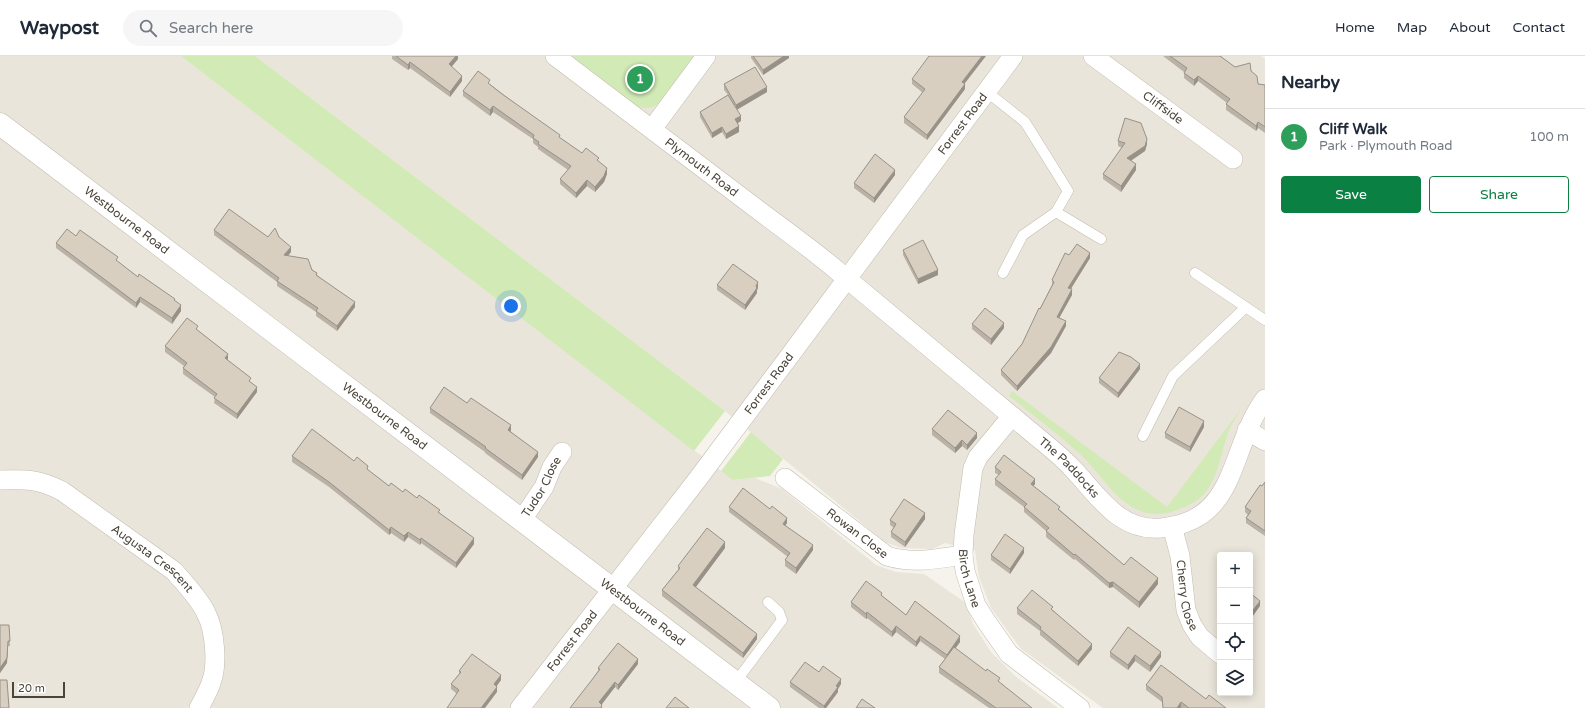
<!DOCTYPE html>
<meta charset="utf-8">
<style>
:root{--surface:#fff;--page:#f6f6f7;--text:#1f2937;--muted:#747a83;--line:#e0e1e3;--accent:#0b8043}
body{margin:0;font-family:"Varela Round",sans-serif;background:var(--page);color:var(--text)}
.controls{position:absolute;right:12px;bottom:12px;display:grid;overflow:hidden;border-radius:4px;box-shadow:0 2px 10px #0003}
.controls button{width:36px;height:36px;display:grid;place-items:center;padding:0;border:0;border-bottom:1px solid var(--line);background:var(--surface);color:var(--text);font:20px sans-serif}
.scale{position:absolute;left:12px;bottom:10px;width:53px;box-sizing:border-box;padding-left:4px;border:2px solid #4b4439;border-top:0;font-size:11px;line-height:14px;white-space:nowrap;color:#4b4439;-webkit-text-stroke:3px #fff;paint-order:stroke}
.you{position:absolute;left:511px;top:250px;width:14px;height:14px;margin:-10px;border:3px solid #fff;border-radius:50%;background:#1a73e8;box-shadow:0 0 0 6px #1a73e833}
.badge{display:grid;place-items:center;width:26px;height:26px;border-radius:50%;background:var(--accent);color:#fff;font-size:13px;font-weight:700}
.pin{position:absolute;translate:-50% -50%;border:2px solid #fff;box-shadow:0 1px 4px #0006}
.list{margin:0;padding:0;list-style:none}
h2{display:flex;justify-content:space-between;align-items:center;height:52px;margin:0;padding:0 16px;font-size:17px}
h2 small{font-size:13px;font-weight:400;color:var(--muted)}
.list li{display:grid;grid-template-columns:26px 1fr auto;gap:12px;align-items:center;box-sizing:border-box;height:56px;padding:0 16px;border-top:1px solid var(--line)}
.list b{display:block;font-size:15px;white-space:nowrap}
.list p{margin:0;font-size:13px;white-space:nowrap;color:var(--muted)}
.list em{font-size:13px;font-style:normal;color:var(--muted)}
.actions{display:flex;gap:8px;padding:12px 16px}
.actions a{flex:1;padding:9px 0;border:1px solid var(--accent);border-radius:4px;text-align:center;font-size:14px;color:var(--accent)}
.actions .main{background:var(--accent);color:#fff}
.icon{flex:none;width:22px;height:22px;fill:none;stroke:currentColor;stroke-width:2;stroke-linecap:round;stroke-linejoin:round}
.map{position:relative;flex:none;width:1265px;height:652px;overflow:hidden}
header{display:flex;align-items:center;gap:24px;box-sizing:border-box;height:56px;padding:0 20px;background:var(--surface);border-bottom:1px solid var(--line)}
header strong{font-size:19px}
nav{display:flex;gap:22px;margin-inline-start:auto;font-size:14px}
.search{width:280px;height:36px;background:var(--page);display:flex;align-items:center;gap:10px;box-sizing:border-box;padding:0 14px;border-radius:22px;color:var(--muted);font-size:15px}
main{display:flex}
aside{flex:1;background:var(--surface)}
.map>svg:first-child{display:block}
.residential{fill:#eae5da;fill-rule:evenodd}
.green{fill:#d2eab5}
.lines{fill:none;stroke-linecap:round;stroke-linejoin:round}
.service-casing{stroke:#c2bbae;stroke-width:11}
.minor-casing{stroke:#c2bbae;stroke-width:20}
.tertiary-casing{stroke:#c2bbae;stroke-width:23}
.service{stroke:#fff;stroke-width:10}
.minor{stroke:#fff;stroke-width:19}
.tertiary{stroke:#fff;stroke-width:22}
.wall{fill:#bab2a6}
.shaded-wall{fill:#979187}
.building{fill:#d8cfc1;stroke:#979187}
.labels{text-anchor:middle;dominant-baseline:central;stroke-width:3;stroke-linejoin:round;paint-order:stroke}
.street-label{font-size:12px;fill:#4b4439;stroke:#fff}
</style>
<header>
<strong>Waypost</strong>
<div class="search"><svg class="icon" aria-label="search" viewBox="0 0 24 24"><circle cx="10" cy="10" r="6"/><path d="M15 15l6 6"/></svg>Search here</div>
<nav><a>Home</a><a>Map</a><a>About</a><a>Contact</a></nav>
</header>
<main>
<div class="map">
<svg width="1265" height="652" viewBox="0 0 1265 652">
<rect width="100%" height="100%" fill="#f6f3ec"/>
<path class="residential" d="M0 0H181L733 424 755 422 782 433 876 509 896 516 924 518 966 547 973 568 991 596 1015 620 1058 652H0Z
M255 0H1261L1265 3V652H1103L1021 593 991 552 979 521 975 495 945 487 932 493 901 492 885 486 725 355ZM1220 499H1250V637H1220Z"/>
<path class="green" d="M181 0H255L725 355 694 395Z
M570 0H697L664 44C656 50 648 54 638 51Z
M1012 335 1167 451 1241 353C1237 360 1232 367 1229 374 1222 393 1218 422 1205 437 1196 447 1184 452 1171 456 1126 468 1107 423 1080 398 1057 377 1033 359 1009 340Z
M751 376 783 403 770 420 733 424 721 415Z"/>
<g class="lines">
<defs>
<path id="service" d="M987 36 1025 66 1068 135 1056 156 1023 179 1003 217
M1056 156 1101 183
M1195 217 1265 264
M1143 380 1173 320 1246 251
M735 627 782 564 779 556 768 546"/>
<g id="minor">
<path id="s1" d="M555 0C620 49 684 98 749 147 779 170 811 192 840 217 908 273 975 329 1042 385 1053 394 1064 403 1074 414 1098 440 1120 476 1161 472 1239 465 1228 393 1265 343"/>
<path id="s2" d="M1093 0 1233 103"/>
<path d="M652 73 706 0"/>
<path id="s3" d="M1012 360 978 401 973 412 964 479 963 499 965 515 976 549 986 565 1009 598 1080 652"/>
<path d="M1247 374 1265 385"/>
<path id="s4" d="M785 422 887 500C912 508 937 503 963 499"/>
<path id="s5" d="M0 424C25 423 39 423 62 435L174 515C185 528 199 542 206 557 215 574 218 609 211 627 208 636 203 644 199 652"/>
<path id="s6" d="M521 465 544 431 552 411 562 396"/>
<path id="s7" d="M1172 470 1180 500 1186 554 1192 569 1200 581 1220 598"/>
<path id="s8" d="M520 652 697 424 1013 0"/>
</g>
<g id="tertiary">
<path id="s9" d="M0 68 769 652"/>
</g>
</defs>
<use href="#service" class="service-casing"/>
<use href="#minor" class="minor-casing"/>
<use href="#tertiary" class="tertiary-casing"/>
<use href="#service" class="service"/>
<use href="#minor" class="minor"/>
<use href="#tertiary" class="tertiary"/>
</g>
<path class="wall" d="M392 0H458V3L451 11 462 25 450 41 410 12 408 14 392 3Z
M751 0H789V2L763 19 751 2Z
M1163 0H1222L1221 1 1235 11 1251 15 1258 28 1265 29V77L1258 72 1256 75 1226 54V48L1227 47 1198 25 1194 30 1184 22V16Z
M912 23 965 28V33L927 84 904 67V61L923 37 912 28Z
M490 28 560 82 582 97 599 106 607 118 604 126 595 136 587 130 576 142 560 128V123L568 114 538 93V91L533 87V83L493 56 490 60 463 40V35Z
M724 28 767 36 737 54 741 65 737 67 739 76 726 83 722 76 712 82 700 61V56L728 39 724 34Z
M1118 85 1147 88 1145 95 1131 105 1136 114 1121 136 1103 123V118L1122 92 1118 90Z
M895 119 874 147 854 132V127Z
M214 174 268 181H279L291 196 288 200 312 214 317 219 355 251 337 275 316 260V256L277 230V226L214 179Z
M76 180 118 206 138 221 175 245 181 255 172 268 140 246 136 252 56 192V187Z
M903 194 938 219 918 228 903 199Z
M1069 199 1090 202 1071 233 1072 239 1059 262 1066 270 1051 297 1017 335 1001 319V314L1022 288 1052 229V224Z
M717 229 758 232 757 234V237L745 254 717 234Z
M972 268 1004 272 991 289 972 273Z
M198 275 228 303 227 304 251 327 257 336 237 363 214 347 215 341 183 318V312L184 310 165 296V290Z
M1140 313 1118 342 1099 327V322Z
M467 347 511 375H510L538 401 522 424 485 397V396L430 357V352Z
M1204 371 1190 396 1165 382V377Z
M932 373 977 382 967 394 962 390 955 397 932 379Z
M292 400 354 405 368 414 389 430 403 436 440 457 474 488 456 512 421 487 420 489 408 481 404 486 391 477 389 479 329 431 292 406Z
M995 411 1035 428 1033 430 1060 454 1124 509 1158 528 1139 552 1113 531 1109 532 1075 503 1074 504 1046 481V475L1024 456V451L995 429V423L999 419 995 417Z
M1265 426V480L1246 467V462L1248 459 1245 456V451Z
M729 451 787 467 785 470 813 494 796 518 785 510V504L788 501 729 456Z
M925 463 905 491 891 481V476L894 472 890 469V464Z
M725 492 695 531 757 583 743 602 662 540V534L678 514V510Z
M1024 497 1010 518 991 504V499Z
M882 540 906 559 960 586 955 593 1032 652H989L939 617V611L945 603 920 585 916 591 896 576 892 581 867 562 866 563 851 551V546Z
M1017 552 1053 554 1092 593 1078 610 1040 579V575L1017 558Z
M0 569H9L10 590H8L7 607 0 617Z
M1110 596 1161 601 1150 616 1135 605 1128 614 1110 601Z
M638 608 618 634 615 631 601 649 602 652 591 625 598 615V612Z
M459 615 501 624 496 630 497 636 457 638 451 633V628L459 618Z
M819 616 841 628 838 633V636L826 652H819L790 631V626Z
M1146 629 1206 643 1226 652H1163L1162 646 1146 634Z"/>
<path class="shaded-wall" d="M456 0H458V3L449 14V8Z
M784 0H789V2L763 19V14Z
M982 0H986L962 31V26Z
M410 6V12L408 14V9Z
M462 20V25L450 41V36Z
M1198 20V25L1194 30V24Z
M965 28V33L927 84V79Z
M767 31V36L736 54V49Z
M493 50V56L490 60V54Z
M741 60V65L735 69V63Z
M1258 66V72L1256 75V70Z
M739 70V76L726 83V78Z
M722 71V76L712 82V77Z
M1147 83V88L1145 95 1127 107V102Z
M1136 108V114L1121 136V130Z
M607 112V118L604 126 595 136V131Z
M895 114V119L874 147V142Z
M587 124V130L576 142V137Z
M291 191V196L284 204V199Z
M1090 197V202L1068 237V232Z
M938 214V219L918 228V223Z
M758 226V232L757 234V237L745 254V249Z
M1072 233V239L1057 266V261Z
M140 241V246L136 252V247Z
M355 246V251L337 275V270Z
M181 249V255L172 268V262Z
M1066 265V270L1051 297 1017 335V330Z
M1004 267V272L991 289V283Z
M228 298V303L225 308V302Z
M1140 308V313L1118 342V337Z
M257 331V336L237 363V358Z
M1204 365V371L1190 396V391Z
M511 369V375L508 379V374Z
M977 377V382L967 394V389Z
M962 384V390L955 397V392Z
M538 396V401L522 424V419Z
M1035 423V428L1031 433V428Z
M925 457V463L905 491V486Z
M787 462V467L783 473V468Z
M391 471V477L389 479V474Z
M408 476V481L404 486V480Z
M421 482V487L420 489V484Z
M474 482V488L456 512V507Z
M725 486V492L693 535V529Z
M813 489V494L796 518V512Z
M1024 492V497L1010 518V513Z
M1158 522V528L1139 552V546Z
M1113 526V531L1109 532V527Z
M1260 545V550L1250 564V558Z
M867 556V562L866 563V558Z
M896 570V576L892 581V576Z
M757 578V583L743 602V597Z
M920 580V585L916 591V586Z
M960 580V586L947 604V599Z
M8 585 7 607 0 617V612Z
M1092 588V593L1078 610V605Z
M1161 596V601L1150 616V610Z
M1135 599V605L1128 614V609Z
M638 603V608L618 634V629Z
M501 619V624L494 634V628Z
M841 623V628L838 633V636L826 652H824V650Z
M615 626V631L599 652V646Z
M497 631V636L485 652H481Z
M1181 646V652H1177Z"/>
<path class="building" d="M396 0H456L449 8 462 20 450 36 410 6 408 9Z
M753 0H784L763 14Z
M929 0H982L962 26 965 28 927 79 904 61 925 33 912 23Z
M1170 0H1220L1235 11 1250 7 1251 15 1257 20 1258 28 1265 29V71L1258 66 1256 70 1226 48 1230 43 1198 20 1194 24 1184 17 1187 12Z
M755 11 767 31 736 49 724 28Z
M478 15 490 24 488 27 502 38 560 79 559 81 582 97 586 92 599 102 597 104 607 112 604 120 595 131 587 124 576 137 560 123 571 110 538 88 539 86 533 82 534 79 493 50 490 54 463 35Z
M728 39 741 60 735 63 739 70 726 78 722 71 712 77 700 56Z
M1125 62 1141 67 1147 83 1145 90 1127 102 1136 108 1121 130 1103 118 1125 87 1118 85Z
M875 98 895 114 874 142 854 127Z
M229 153 268 181 275 172 279 181 291 191 284 199 308 203 312 214 317 217 316 219 355 246 337 270 316 255 318 252 277 225 279 222 214 174Z
M67 173 76 180 80 174 118 201 116 204 138 221 139 218 175 243 174 244 181 249 172 262 140 241 136 247 56 187Z
M923 184 938 214 918 223 903 194Z
M1077 188 1090 197 1068 232 1072 233 1057 261 1066 265 1051 291 1017 330 1001 314 1022 288 1039 252 1040 253 1054 226 1052 224 1065 197 1069 199Z
M733 208 758 226 756 230 757 232 745 249 717 229Z
M985 252 1004 267 991 283 972 268Z
M187 262 198 270 196 273 228 298 225 302 251 322 249 325 257 331 237 358 214 342 217 338 183 312 187 307 165 290Z
M1119 296 1131 301 1140 308 1118 337 1099 322Z
M444 331 467 347 471 342 511 369 508 374 538 396 522 419 485 392 486 391 430 352Z
M1179 351 1204 365 1190 391 1165 377Z
M948 354 977 377 967 389 962 384 955 392 932 373Z
M312 373 354 405 357 401 368 410 367 413 389 430 391 427 403 436 405 433 417 442 419 439 440 454 438 456 474 482 456 507 421 482 420 484 408 476 404 480 391 471 389 474 329 426 292 400Z
M1004 399 1035 423 1031 428 1060 451 1058 453 1124 509 1131 501 1158 522 1139 546 1113 526 1109 527 1075 498 1074 499 1046 475 1049 472 1024 451 1027 448 995 423 1001 416 995 411Z
M1265 426V475L1246 462 1251 455 1245 451 1260 429 1262 430Z
M743 432 770 453 772 450 787 462 783 468 813 489 796 512 785 504 790 497 729 451Z
M904 443 925 457 905 486 891 476 896 468 890 464Z
M707 472 725 486 693 529 757 578 743 597 662 534 680 512 678 510Z
M1005 478 1024 492 1010 513 991 499Z
M866 525 882 537 881 539 906 559 915 545 960 580 947 599 920 580 916 586 896 570 892 576 867 556 866 558 851 546Z
M1032 534 1053 551 1051 553 1092 588 1078 605 1040 573 1041 571 1017 552Z
M1250 537 1260 545 1250 558Z
M0 569H9L10 585H8L7 602 0 612Z
M1128 571 1161 596 1150 610 1135 599 1128 609 1110 596Z
M618 587 638 603 618 629 615 626 599 646 602 649 601 651 602 652H570L591 625 600 613 598 612Z
M954 591 986 615 987 613 1000 622 998 625 1032 652H996L939 611Z
M472 598 501 619 494 628 497 631 481 652H447L459 634 451 628 461 616 459 615Z
M805 606 819 616 823 610 841 623 836 630 838 631 824 650 790 626Z
M1161 609 1206 643 1209 639 1226 652H1189L1181 646 1177 652H1163L1162 641 1146 629Z
M0 624H7L9 652H0Z
M675 641 689 652H666Z
M862 643 875 652H856Z"/>
<g class="labels">
<g class="street-label">
<text stroke="none"><textPath href="#s2" startOffset="87">Cliffside</textPath></text>
<text stroke="none"><textPath href="#s8" startOffset="733">Forrest Road</textPath></text>
<text stroke="none"><textPath href="#s1" startOffset="184">Plymouth Road</textPath></text>
<text stroke="none"><textPath href="#s9" startOffset="159">Westbourne Road</textPath></text>
<text stroke="none"><textPath href="#s8" startOffset="409">Forrest Road</textPath></text>
<text stroke="none"><textPath href="#s9" startOffset="483">Westbourne Road</textPath></text>
<text stroke="none"><textPath href="#s1" startOffset="659">The Paddocks</textPath></text>
<text stroke="none"><textPath href="#s6" startOffset="40">Tudor Close</textPath></text>
<text stroke="none"><textPath href="#s4" startOffset="91">Rowan Close</textPath></text>
<text stroke="none"><textPath href="#s5" startOffset="177">Augusta Crescent</textPath></text>
<text stroke="none"><textPath href="#s3" startOffset="177">Birch Lane</textPath></text>
<text stroke="none"><textPath href="#s7" startOffset="71">Cherry Close</textPath></text>
<text stroke="none"><textPath href="#s9" startOffset="807">Westbourne Road</textPath></text>
<text stroke="none"><textPath href="#s8" startOffset="85">Forrest Road</textPath></text>
</g>
</g>
</svg>
<div class="controls">
<button>+</button>
<button>−</button>
<button><svg class="icon" aria-label="locate" viewBox="0 0 24 24"><circle cx="12" cy="12" r="6"/><path d="M12 2v4M12 18v4M2 12h4M18 12h4"/></svg></button>
<button><svg class="icon" aria-label="layers" viewBox="0 0 24 24"><path d="M12 4l9 5-9 5-9-5zM3 14l9 5 9-5"/></svg></button>
</div>
<div class="scale">20 m</div>
<div class="you"></div>
<div class="pin badge" style="left:640px;top:23px;background:#2e9e5b">1</div>
</div>
<aside>
<h2>Nearby<small></small></h2>
<ul class="list">
<li><span class="badge" style="background:#2e9e5b">1</span><div><b>Cliff Walk</b><p>Park · Plymouth Road</p></div><em>100 m</em></li>
</ul>
<div class="actions"><a class="main">Save</a><a>Share</a></div>
</aside>
</main>
